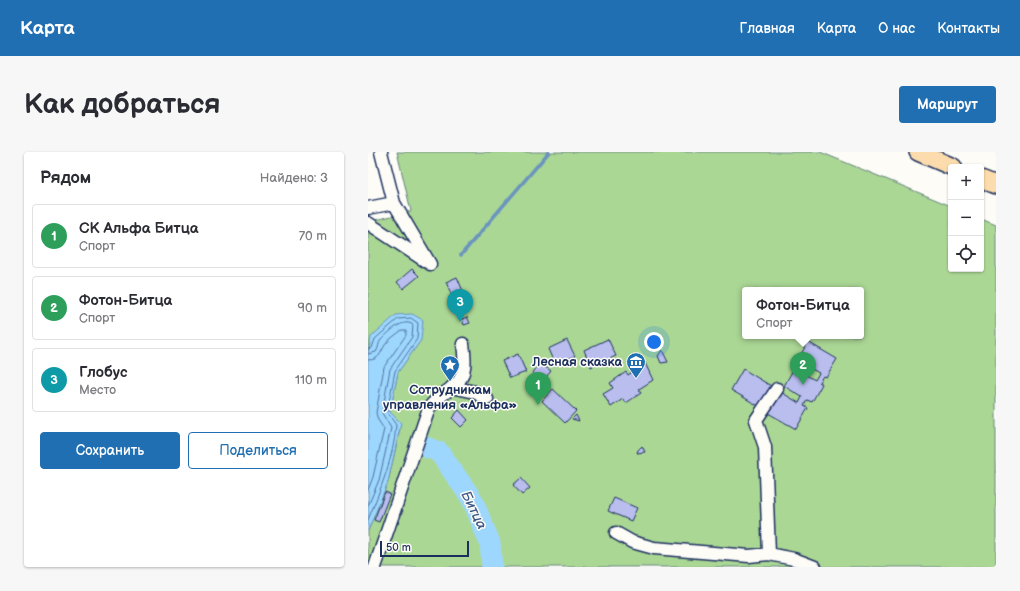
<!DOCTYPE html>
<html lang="ru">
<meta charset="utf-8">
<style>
:root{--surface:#fff;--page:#f7f7f7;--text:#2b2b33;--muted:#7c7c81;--line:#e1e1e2;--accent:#1f6fb2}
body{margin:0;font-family:"Balsamiq Sans",sans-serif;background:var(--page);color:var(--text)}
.controls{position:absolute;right:12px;top:12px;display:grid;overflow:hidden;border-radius:4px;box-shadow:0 1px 3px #0004}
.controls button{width:36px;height:36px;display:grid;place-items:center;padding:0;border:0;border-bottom:1px solid var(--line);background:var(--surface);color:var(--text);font:20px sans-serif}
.scale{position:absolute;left:12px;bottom:10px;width:89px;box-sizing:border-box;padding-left:4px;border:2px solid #1b2f5e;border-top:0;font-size:11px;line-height:14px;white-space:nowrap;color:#1b2f5e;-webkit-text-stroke:3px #fdfcf7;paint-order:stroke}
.you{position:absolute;left:286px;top:190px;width:14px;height:14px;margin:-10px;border:3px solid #fff;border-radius:50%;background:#1a73e8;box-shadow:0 0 0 6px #1a73e833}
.badge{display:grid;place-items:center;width:26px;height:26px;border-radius:50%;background:var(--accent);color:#fff;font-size:13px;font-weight:700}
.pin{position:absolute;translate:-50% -33px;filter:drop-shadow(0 1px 2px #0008)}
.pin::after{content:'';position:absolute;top:21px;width:14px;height:12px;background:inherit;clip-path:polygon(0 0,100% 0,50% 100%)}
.popup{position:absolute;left:374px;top:135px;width:122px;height:52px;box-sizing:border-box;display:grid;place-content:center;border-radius:4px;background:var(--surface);filter:drop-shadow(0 1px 3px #0005);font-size:13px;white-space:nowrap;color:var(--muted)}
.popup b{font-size:15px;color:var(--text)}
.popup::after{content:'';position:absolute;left:50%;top:100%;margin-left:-8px;border:8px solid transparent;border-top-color:var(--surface)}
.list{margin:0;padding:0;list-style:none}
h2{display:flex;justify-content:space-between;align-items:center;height:52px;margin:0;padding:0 16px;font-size:17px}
h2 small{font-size:13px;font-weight:400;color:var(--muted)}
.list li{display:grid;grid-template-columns:26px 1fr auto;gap:12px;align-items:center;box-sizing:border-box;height:64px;margin:0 8px 8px;padding:0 8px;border:1px solid var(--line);border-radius:4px}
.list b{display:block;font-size:15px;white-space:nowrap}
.list p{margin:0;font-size:13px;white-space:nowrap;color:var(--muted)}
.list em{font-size:13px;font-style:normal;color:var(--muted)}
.actions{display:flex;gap:8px;padding:12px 16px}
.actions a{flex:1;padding:9px 0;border:1px solid var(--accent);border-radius:4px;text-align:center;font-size:14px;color:var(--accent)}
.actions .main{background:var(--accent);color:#fff}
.icon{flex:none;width:22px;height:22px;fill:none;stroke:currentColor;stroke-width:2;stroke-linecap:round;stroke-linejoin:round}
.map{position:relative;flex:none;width:628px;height:415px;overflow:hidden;border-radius:4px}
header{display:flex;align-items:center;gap:24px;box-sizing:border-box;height:56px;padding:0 20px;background:var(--accent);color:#fff}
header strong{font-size:19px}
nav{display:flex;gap:22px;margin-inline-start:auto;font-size:14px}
.intro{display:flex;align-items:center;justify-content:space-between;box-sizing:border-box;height:96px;padding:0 24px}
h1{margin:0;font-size:28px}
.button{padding:10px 18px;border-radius:4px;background:var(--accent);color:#fff;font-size:14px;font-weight:700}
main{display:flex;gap:24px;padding:0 24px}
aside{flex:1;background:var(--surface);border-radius:4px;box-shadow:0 1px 3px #0004}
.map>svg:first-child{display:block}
.green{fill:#abd795;stroke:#63837a;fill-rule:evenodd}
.water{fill:#9dd7fe;stroke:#6994be}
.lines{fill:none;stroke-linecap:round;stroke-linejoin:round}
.shore{stroke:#4f729e;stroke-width:1}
.stream{stroke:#6994be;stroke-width:3.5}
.river{stroke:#9dd7fe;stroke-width:21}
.building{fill:#babeef;stroke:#1b2f5e}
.minor-casing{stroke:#1b2f5e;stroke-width:15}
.highway-casing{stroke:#1b2f5e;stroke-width:20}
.minor{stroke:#fdfcf7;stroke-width:12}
.highway{stroke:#fcdcac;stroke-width:17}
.labels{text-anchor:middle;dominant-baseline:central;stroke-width:3;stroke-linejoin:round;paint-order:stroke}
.poi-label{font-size:13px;font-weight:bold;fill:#1b2f5e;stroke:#fdfcf7;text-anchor:end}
.water-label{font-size:14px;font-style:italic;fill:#3c5986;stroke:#fdfcf7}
</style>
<header>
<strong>Карта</strong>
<nav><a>Главная</a><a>Карта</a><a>О нас</a><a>Контакты</a></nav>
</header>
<div class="intro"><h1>Как добраться</h1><a class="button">Маршрут</a></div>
<main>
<aside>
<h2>Рядом<small>Найдено: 3</small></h2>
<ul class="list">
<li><span class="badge" style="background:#2e9e5b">1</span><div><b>СК Альфа Битца</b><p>Спорт</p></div><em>70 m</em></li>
<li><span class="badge" style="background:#2e9e5b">2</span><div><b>Фотон-Битца</b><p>Спорт</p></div><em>90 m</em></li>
<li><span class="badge" style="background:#0f9aa8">3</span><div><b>Глобус</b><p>Место</p></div><em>110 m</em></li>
</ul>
<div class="actions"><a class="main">Сохранить</a><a>Поделиться</a></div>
</aside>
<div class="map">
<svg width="628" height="415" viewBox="0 0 628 415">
<rect width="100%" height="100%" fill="#fdfcf7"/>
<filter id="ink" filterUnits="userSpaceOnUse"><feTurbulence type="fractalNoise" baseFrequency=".025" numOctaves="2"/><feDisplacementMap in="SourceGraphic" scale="8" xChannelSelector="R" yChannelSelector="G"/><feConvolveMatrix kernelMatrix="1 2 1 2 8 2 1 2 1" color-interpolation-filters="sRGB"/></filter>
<g filter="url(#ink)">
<path class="green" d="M29 0H452L583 54V117H613V67L628 73V415H0V379L20 330 32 277V271L22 260 30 220 53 188 0 203V70L43 59ZM377 138H493V184H377Z"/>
<path class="water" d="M44 162 55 168 53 188 30 220 22 260 33 271 20 330 0 379V203L3 185 28 163Z"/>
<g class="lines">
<path class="shore" d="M0 197 4 196 7 187 30 167 43 166 50 171 49 187 27 219 19 260 28 273C26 306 12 338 0 368
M0 202 8 200C11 196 10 191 13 188 20 181 35 165 45 173L44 185 22 217 14 261 23 276 11 328 0 354
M0 208C12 208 12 201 17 193 21 187 29 182 34 178H38V183L16 215 8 261 10 268 16 277 5 325 0 338"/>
<path class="stream" d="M93 103 181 0"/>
<path class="river" d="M55 294 71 300 104 347 122 391 124 415"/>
</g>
<path class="building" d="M44 117 51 124 35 137 29 130Z
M89 125 98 146 87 151 78 130Z
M99 165 102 171 96 173 94 167Z
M240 187 248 204 223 215 216 198Z
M199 188 207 204 187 213 180 197Z
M440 190 469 207 458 225 455 224 451 230 454 232 444 250 439 248 436 254 440 256 428 277 400 261 404 253 394 256 363 238 375 217 431 251 434 245 416 234 426 216 447 228 451 221 429 209Z
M294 198 300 210 293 211 290 204Z
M150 202 158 220 142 226 134 209Z
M172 211 183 219 174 230 164 222Z
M277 211 285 228 271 237 273 241 258 251 255 247 243 255 235 242 245 236 242 231 258 220 260 223Z
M185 237 208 259 197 271 174 249Z
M91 258 100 268 93 275 84 266Z
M208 263 211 269 204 267Z
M274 294 277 300 269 301 270 298Z
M153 326 162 336 154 343 145 333Z
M17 340 22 342 11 370 6 368Z
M246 346 269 356 263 369 240 359Z
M29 357 35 358 30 372 25 371Z"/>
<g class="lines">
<defs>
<path id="minor" d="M13 0 26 51
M0 56 26 51 62 112
M0 71 59 110
M84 235 107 240 119 247
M248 381 264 390 286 396 381 404 401 402 426 407 447 415
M401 402 397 295 388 268 409 237
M7 415 61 256C69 245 78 241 87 233 99 224 97 205 95 192"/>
<path id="highway" d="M550 0 585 15
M613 27 628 33"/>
</defs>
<use href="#minor" class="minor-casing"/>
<use href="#highway" class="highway-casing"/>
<use href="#minor" class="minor"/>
<use href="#highway" class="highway"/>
</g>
</g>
<defs>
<symbol id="museum-pin" viewBox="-11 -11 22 30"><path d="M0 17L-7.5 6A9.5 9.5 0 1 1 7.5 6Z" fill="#1f6fb2" stroke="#fdfcf7"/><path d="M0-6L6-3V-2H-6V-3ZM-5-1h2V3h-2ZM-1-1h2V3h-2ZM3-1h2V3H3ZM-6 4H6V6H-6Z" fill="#fff"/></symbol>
<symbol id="sight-pin" viewBox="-11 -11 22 30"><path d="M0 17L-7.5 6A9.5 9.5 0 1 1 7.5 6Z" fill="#1f6fb2" stroke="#fdfcf7"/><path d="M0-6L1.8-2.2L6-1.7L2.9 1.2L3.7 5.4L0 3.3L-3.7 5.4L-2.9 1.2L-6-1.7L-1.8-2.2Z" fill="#fff"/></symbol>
</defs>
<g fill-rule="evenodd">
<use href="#museum-pin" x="257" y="199" width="22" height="30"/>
<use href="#sight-pin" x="71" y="202" width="22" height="30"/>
</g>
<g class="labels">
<g class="poi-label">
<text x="254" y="210">Лесная сказка</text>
<text x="82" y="238" text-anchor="middle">Сотрудникам<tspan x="82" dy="15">управления «Альфа»</tspan></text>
</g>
<g class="water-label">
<text transform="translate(106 358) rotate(64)">Битца</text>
</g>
</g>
</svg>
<div class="controls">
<button>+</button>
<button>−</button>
<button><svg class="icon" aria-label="locate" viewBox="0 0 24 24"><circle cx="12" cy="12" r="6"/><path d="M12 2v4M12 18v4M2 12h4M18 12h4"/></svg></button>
</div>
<div class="scale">50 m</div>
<div class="you"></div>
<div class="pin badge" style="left:170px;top:253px;background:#2e9e5b">1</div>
<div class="pin badge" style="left:435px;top:233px;background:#2e9e5b">2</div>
<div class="popup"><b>Фотон-Битца</b>Спорт</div>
<div class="pin badge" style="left:92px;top:170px;background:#0f9aa8">3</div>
</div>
</main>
